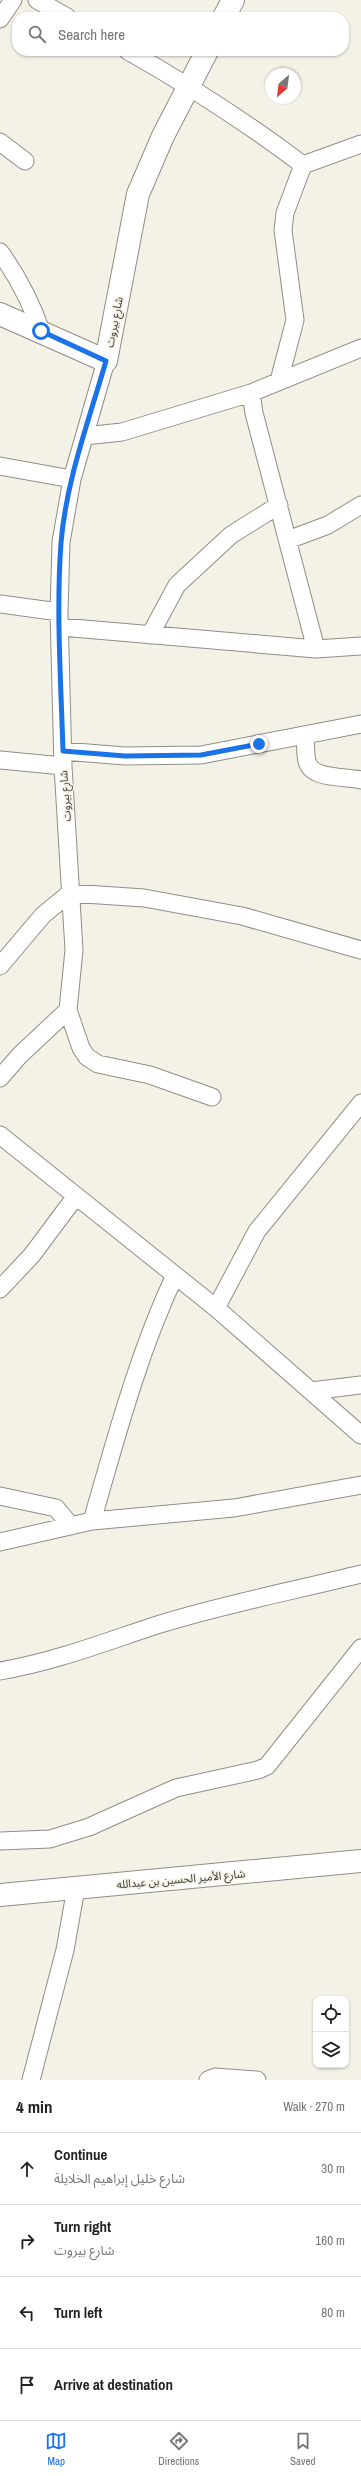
<!DOCTYPE html>
<meta charset="utf-8">
<style>
:root{--surface:#fff;--page:#f2f2f2;--text:#222;--muted:#767676;--line:#e0e0e0;--accent:#1a73e8}
body{margin:0;font-family:"Archivo Narrow","Noto Sans Arabic",sans-serif;background:var(--page);color:var(--text)}
.controls{position:absolute;right:12px;bottom:12px;display:grid;overflow:hidden;border-radius:8px;box-shadow:0 1px 3px #0004}
.controls button{width:36px;height:36px;display:grid;place-items:center;padding:0;border:0;border-bottom:1px solid var(--line);background:var(--surface);color:var(--text);font:20px sans-serif}
.compass{position:absolute;left:265px;top:68px;width:36px;height:36px;border-radius:50%;background:var(--surface);box-shadow:0 1px 3px #0004;rotate:208deg}
.stop{position:absolute;width:12px;height:12px;margin:-9px;border:3px solid #1a73e8;border-radius:50%;background:#fff}
.stop.end{background:#1a73e8;border-color:#fff;box-shadow:0 1px 4px #0008}
.list{margin:0;padding:0;list-style:none}
h2{display:flex;justify-content:space-between;align-items:center;height:52px;margin:0;padding:0 16px;font-size:17px}
h2 small{font-size:13px;font-weight:400;color:var(--muted)}
.list li{display:grid;grid-template-columns:26px 1fr auto;gap:12px;align-items:center;box-sizing:border-box;height:72px;padding:0 16px;border-top:1px solid var(--line)}
.list b{display:block;font-size:15px;white-space:nowrap}
.list p{margin:0;font-size:13px;white-space:nowrap;color:var(--muted)}
.list em{font-size:13px;font-style:normal;color:var(--muted)}
.icon{flex:none;width:22px;height:22px;fill:none;stroke:currentColor;stroke-width:2;stroke-linecap:round;stroke-linejoin:round}
.map{position:relative;flex:none;width:361px;height:2080px;overflow:hidden}
.search{position:absolute;background:var(--surface);box-shadow:0 1px 3px #0004;left:12px;right:12px;top:12px;height:44px;display:flex;align-items:center;gap:10px;box-sizing:border-box;padding:0 14px;border-radius:16px;color:var(--muted);font-size:15px}
.sheet{height:340px;background:var(--surface)}
nav{display:flex;justify-content:space-around;align-items:center;box-sizing:border-box;height:56px;border-top:1px solid var(--line);background:var(--surface);font-size:11px;color:var(--muted)}
nav a{display:grid;justify-items:center;gap:2px}
nav .on{color:var(--accent)}
.map>svg:first-child{display:block}
.lines{fill:none;stroke-linecap:round;stroke-linejoin:round}
.street-casing{stroke:#918e84;stroke-width:19}
.secondary-casing{stroke:#918e84;stroke-width:24}
.street{stroke:#fff;stroke-width:17}
.secondary{stroke:#fff;stroke-width:22}
.route{stroke:#1a73e8;stroke-width:5}
.labels{text-anchor:middle;dominant-baseline:central;stroke-width:3;stroke-linejoin:round;paint-order:stroke}
.street-label{font-size:11px;fill:#3e3d39;stroke:#f4f1e6}
</style>
<div class="map">
<svg width="361" height="2080" viewBox="0 0 361 2080">
<rect width="100%" height="100%" fill="#f4f1e6"/>
<g class="lines">
<defs>
<path id="street" d="M37 0 67 17
M0 19 13 0
M128 51C190 86 246 122 303 165
M0 142 25 161
M0 252C18 277 31 302 41 331
M106 361 72 479 61 542 59 612 63 766 74 950 68 1010 81 1048 87 1057 98 1064 150 1075 212 1097
M279 381 295 320 283 230 285 213 303 165 361 144
M85 436 122 432 251 393
M0 466 72 479
M288 540 328 525 361 505
M0 604 59 612
M61 627 316 649 361 646
M150 635 177 585 231 535 279 505
M316 649 254 413 251 393 361 348
M305 736C306 744 305 753 307 761 311 780 346 776 361 780
M63 751 125 756 201 755 361 724
M0 760 63 766
M0 966 43 915 70 893 144 898 242 916 361 950
M0 1078 20 1055 68 1010
M0 1135 216 1308 361 1435
M0 1289 32 1255 76 1196
M216 1308 257 1231 361 1103
M311 1391 361 1385
M0 1496 56 1508 71 1526
M92 1521C116 1438 138 1354 175 1275
M0 1542 92 1521 234 1508 361 1485
M0 1671C54 1662 105 1642 157 1625 224 1604 293 1591 361 1574
M0 1841 50 1839 89 1827 176 1788 258 1770 267 1766 361 1648
M31 2080 65 1950 76 1888
M208 2080 215 2077 257 2080"/>
<path id="secondary" d="M224 17 233 0
M0 314 106 361 138 194 163 136 207 51
M0 1895 361 1861"/>
</defs>
<use href="#street" class="street-casing"/>
<use href="#secondary" class="secondary-casing"/>
<use href="#street" class="street"/>
<use href="#secondary" class="secondary"/>
</g>
<g class="lines">
<path class="route" d="M41 331 106 361C89 420 66 481 61 543 56 610 61 684 63 751L125 756 201 755 259 744"/>
</g>
<g class="labels">
<g class="street-label">
<text transform="translate(114 322) rotate(-79)">شارع بيروت</text>
<text transform="translate(65 796) rotate(-94)">شارع بيروت</text>
<text transform="translate(181 1879) rotate(-5)">شارع الأمير الحسين بن عبدالله</text>
</g>
</g>
</svg>
<div class="controls">
<button><svg class="icon" aria-label="locate" viewBox="0 0 24 24"><circle cx="12" cy="12" r="6"/><path d="M12 2v4M12 18v4M2 12h4M18 12h4"/></svg></button>
<button><svg class="icon" aria-label="layers" viewBox="0 0 24 24"><path d="M12 4l9 5-9 5-9-5zM3 14l9 5 9-5"/></svg></button>
</div>
<svg class="compass" viewBox="-18 -18 36 36"><path d="M0-13l5 13h-10z" fill="#e53935"/><path d="M0 13l5-13h-10z" fill="#767676"/></svg>
<div class="stop" style="left:41px;top:331px"></div>
<div class="stop end" style="left:259px;top:744px"></div>
<div class="search"><svg class="icon" aria-label="search" viewBox="0 0 24 24"><circle cx="10" cy="10" r="6"/><path d="M15 15l6 6"/></svg>Search here</div>
</div>
<section class="sheet">
<h2>4 min<small>Walk · 270 m</small></h2>
<ul class="list">
<li><svg class="icon" aria-label="ahead" viewBox="0 0 24 24"><path d="M12 20V5M6 11l6-6 6 6"/></svg><div><b>Continue</b><p>شارع خليل إبراهيم الخلايلة</p></div><em>30 m</em></li>
<li><svg class="icon" aria-label="right" viewBox="0 0 24 24"><path d="M7 20v-9h11M14 6l5 5-5 5"/></svg><div><b>Turn right</b><p>شارع بيروت</p></div><em>160 m</em></li>
<li><svg class="icon" aria-label="left" viewBox="0 0 24 24"><path d="M17 20v-9H6M10 6l-5 5 5 5"/></svg><div><b>Turn left</b></div><em>80 m</em></li>
<li><svg class="icon" aria-label="arrive" viewBox="0 0 24 24"><path d="M6 21V4h12l-3 4 3 4H6"/></svg><div><b>Arrive at destination</b></div></li>
</ul>
</section>
<nav>
<a class="on"><svg class="icon" aria-label="map" viewBox="0 0 24 24"><path d="M3 6l6-2 6 2 6-2v14l-6 2-6-2-6 2zM9 4v14M15 6v14"/></svg>Map</a>
<a><svg class="icon" aria-label="directions" viewBox="0 0 24 24"><path d="M12 3l9 9-9 9-9-9zM9 14v-3h6M13 9l2 2-2 2"/></svg>Directions</a>
<a><svg class="icon" aria-label="saved" viewBox="0 0 24 24"><path d="M7 4h10v16l-5-4-5 4z"/></svg>Saved</a>
</nav>
